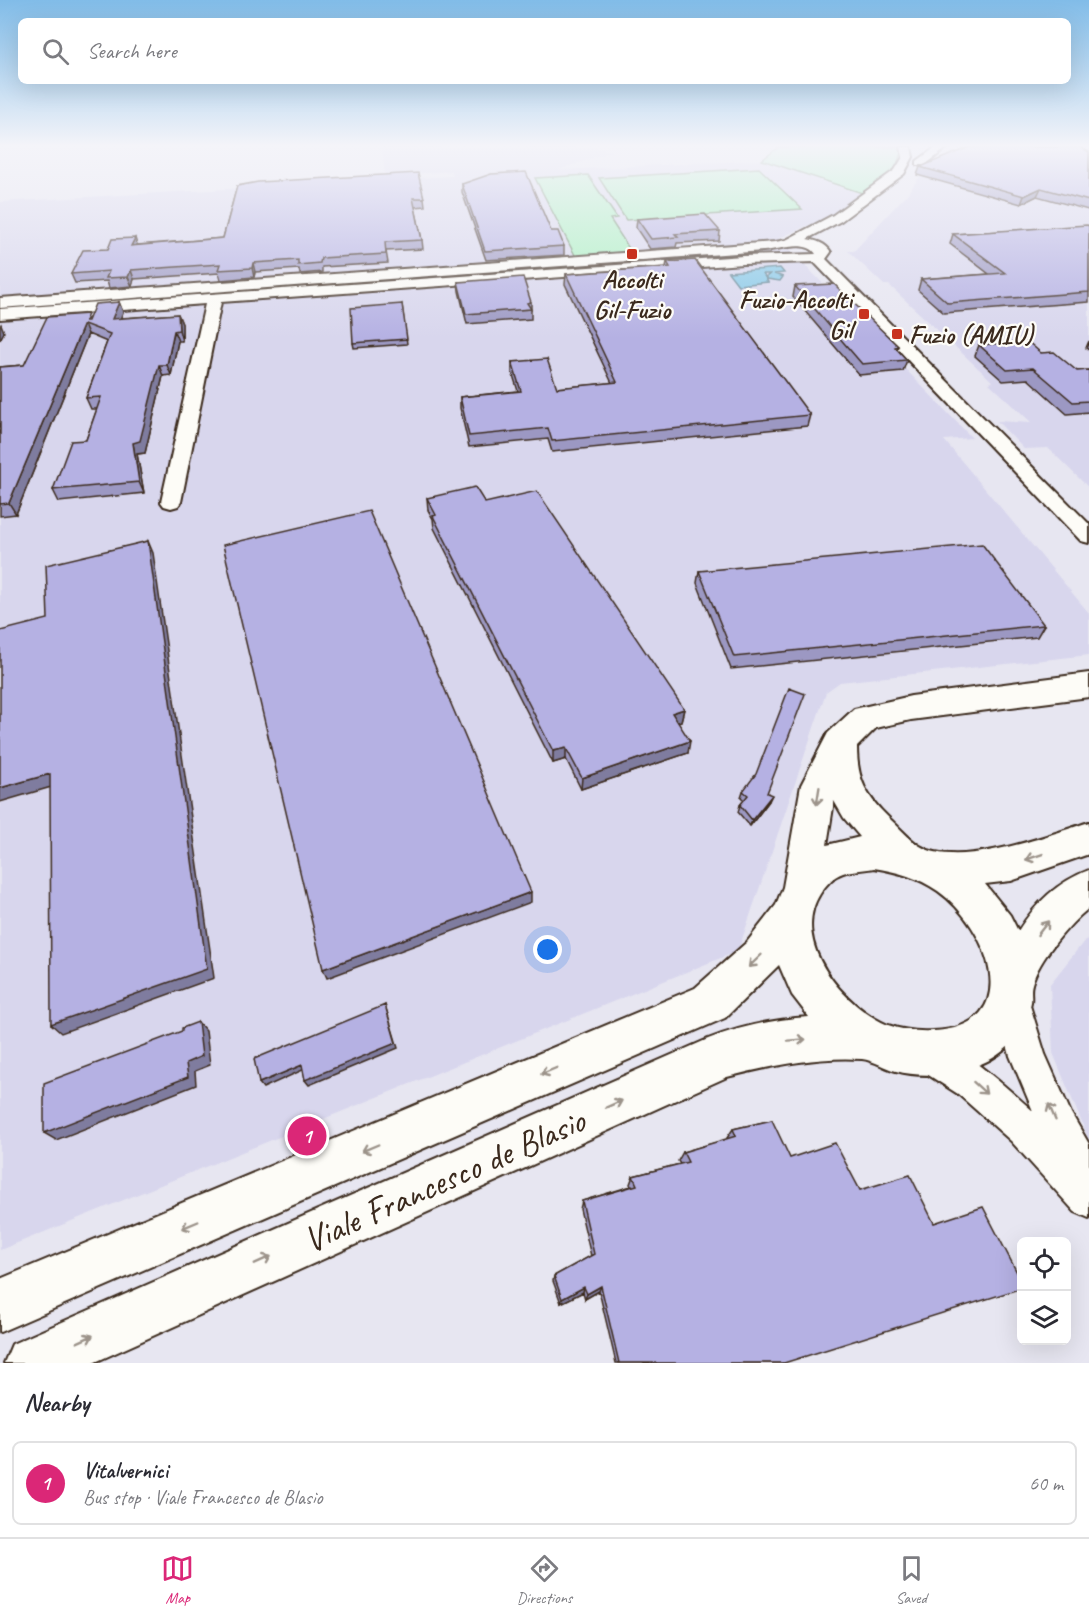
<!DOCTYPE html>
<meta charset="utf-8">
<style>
:root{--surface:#fff;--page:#f2f2f3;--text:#2b2b33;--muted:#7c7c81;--line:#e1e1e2;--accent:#db2777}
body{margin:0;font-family:Caveat,sans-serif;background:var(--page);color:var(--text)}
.controls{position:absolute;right:18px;bottom:18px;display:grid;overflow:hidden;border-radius:9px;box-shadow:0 6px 24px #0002}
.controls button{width:54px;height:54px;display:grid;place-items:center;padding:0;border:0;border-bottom:2px solid var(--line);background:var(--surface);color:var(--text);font:30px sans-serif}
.you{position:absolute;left:548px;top:950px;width:21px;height:21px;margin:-15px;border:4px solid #fff;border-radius:50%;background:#1a73e8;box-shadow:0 0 0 9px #1a73e833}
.badge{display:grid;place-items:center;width:39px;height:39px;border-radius:50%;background:var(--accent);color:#fff;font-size:20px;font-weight:700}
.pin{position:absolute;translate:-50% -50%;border:3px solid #fff;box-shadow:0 2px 6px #0006}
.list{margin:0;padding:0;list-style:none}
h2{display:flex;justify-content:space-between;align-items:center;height:78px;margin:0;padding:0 24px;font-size:26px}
h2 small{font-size:20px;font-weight:400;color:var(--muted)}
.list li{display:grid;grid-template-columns:39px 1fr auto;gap:18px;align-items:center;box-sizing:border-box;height:84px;margin:0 12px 12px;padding:0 12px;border:2px solid var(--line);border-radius:9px}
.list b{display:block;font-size:22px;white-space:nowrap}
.list p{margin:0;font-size:20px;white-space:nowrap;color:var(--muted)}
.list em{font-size:20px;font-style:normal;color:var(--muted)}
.icon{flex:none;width:33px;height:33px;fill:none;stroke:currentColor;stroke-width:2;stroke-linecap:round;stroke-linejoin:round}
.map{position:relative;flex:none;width:1089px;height:1363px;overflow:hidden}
.search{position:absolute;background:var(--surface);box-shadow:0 6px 24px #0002;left:18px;right:18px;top:18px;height:66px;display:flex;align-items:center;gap:15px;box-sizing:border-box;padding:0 21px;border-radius:9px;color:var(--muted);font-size:22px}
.sheet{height:174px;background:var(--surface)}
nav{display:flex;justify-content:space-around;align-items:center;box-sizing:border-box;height:84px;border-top:2px solid var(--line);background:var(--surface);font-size:16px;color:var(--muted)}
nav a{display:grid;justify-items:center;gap:3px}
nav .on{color:var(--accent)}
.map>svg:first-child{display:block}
.built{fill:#d8d6ed}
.green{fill:#a8f1bf;stroke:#728e6e;stroke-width:1.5}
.water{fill:#86c8e7;stroke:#688997;stroke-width:1.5}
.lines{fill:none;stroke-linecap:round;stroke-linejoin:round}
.minor-casing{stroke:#3b2a1e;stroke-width:4}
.tertiary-casing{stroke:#3b2a1e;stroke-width:4}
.minor{fill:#fdfcf7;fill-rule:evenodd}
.tertiary{fill:#fdfcf7;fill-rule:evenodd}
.wall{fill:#9c98c3;stroke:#3b2a1e;stroke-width:1.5}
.shaded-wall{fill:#7f7c9f;stroke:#3b2a1e;stroke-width:1.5}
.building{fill:#b5b1e3;stroke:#3b2a1e;stroke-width:1.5}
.oneway{stroke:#9c938a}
.poi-dot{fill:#c8321e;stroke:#fdfcf7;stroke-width:2}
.labels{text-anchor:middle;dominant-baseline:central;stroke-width:4.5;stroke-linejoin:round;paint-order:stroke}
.far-poi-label{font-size:26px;font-weight:bold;fill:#3b2a1e;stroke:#fdfcf7}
.near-street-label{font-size:36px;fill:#3b2a1e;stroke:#fdfcf7}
</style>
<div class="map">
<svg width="1089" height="1363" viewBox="0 0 1089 1363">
<rect width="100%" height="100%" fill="#e7e6f1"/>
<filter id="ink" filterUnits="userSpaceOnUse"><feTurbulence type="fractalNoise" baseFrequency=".0167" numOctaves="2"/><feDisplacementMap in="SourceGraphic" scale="12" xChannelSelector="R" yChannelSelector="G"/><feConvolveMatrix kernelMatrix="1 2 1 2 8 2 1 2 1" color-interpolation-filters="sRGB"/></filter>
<g filter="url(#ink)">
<path class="built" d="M382 147H592L612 151 559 170 762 160 862 193 878 195 779 238 972 438 944 440 1089 613V655L840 682 826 692 738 951 0 1250V202L453 176 451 171 385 176Z
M964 147H1089V488L1048 448 1024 449 997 421 1032 423 989 383 993 382 889 285H884L848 251H854L908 193 918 179 945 155 953 157Z
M1089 939V1140L1053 1053 1050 984 1085 940Z"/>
<path class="green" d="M779 147H902V150L895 170 862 193 762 160Z
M759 168 802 209 626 220 599 178Z
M588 175 617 218 610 219 632 253 576 257 535 178Z"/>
<path class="water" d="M780 268 784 273 774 274 783 277 780 281 767 279V276L771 274H763L768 282 738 285 728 272Z"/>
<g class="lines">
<defs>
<path id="minor" d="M901 147H911L913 157 904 174 841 221 807 239C817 241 825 243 831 252L826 259 1089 524V543L1081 541 814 262 743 264 221 302 181 502 178 506 171 508 164 506 161 502 205 304 0 319V309L743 256 816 254C807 239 778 250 763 251L0 308V298L775 242 786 240 833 215 895 170 903 157Z
M936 147H948L925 165H917V161Z
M1012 981 1024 986 1045 1054 1071 1113 1089 1144V1218L1075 1212 1011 1141 958 1094 919 1069 914 1056 919 1043 932 1038C971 1054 1001 1083 1033 1111L1010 1056 995 998 1000 986Z"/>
<path id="tertiary" d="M1089 673V697L911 720 876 728 857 747C857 780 866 796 890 819 899 827 910 840 920 846 958 870 1049 835 1089 822V854L1011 881 985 884 1010 915 1018 931C1036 903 1057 882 1089 870V908C1069 924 1039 959 1032 984 1030 990 1032 997 1031 1002 1029 1013 1021 1031 1014 1040 990 1071 932 1081 896 1071 885 1068 873 1060 862 1059 816 1056 771 1066 727 1077L93 1363H4L12 1344 708 1039C739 1027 776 1019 809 1017L792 995 779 965 725 1018 0 1332V1279L695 988 747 942 776 905 783 887 801 785 828 733 854 709 911 696ZM834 801 844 818 860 837 827 845ZM874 868C897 872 918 877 938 891 989 927 1027 1027 933 1031 918 1032 902 1030 888 1025 845 1007 789 943 820 894 825 886 833 876 843 873 852 870 864 870 874 868Z"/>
</defs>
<use href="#minor" class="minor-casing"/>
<use href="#tertiary" class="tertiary-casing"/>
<use href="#minor" class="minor"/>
<use href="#tertiary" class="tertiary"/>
</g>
<path class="wall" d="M1089 152V209L1088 210 1037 196 1021 204 917 175 920 167Z
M462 184 551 231 564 246V255L486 260 462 192Z
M237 186 424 198 425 206 415 207 422 240 423 249 386 251 388 263 322 267V272L300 274 299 269 255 272 254 277 221 280 219 273 134 279 132 286 109 288 107 281 75 283 71 274 108 249 137 245 223 238Z
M637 219 720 231 719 241 677 243 676 247 650 249 636 228Z
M1089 226V302L944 313 918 290 921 279 989 274 950 244 953 234Z
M667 262 810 415 807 426 552 452 548 439 469 447 460 408V397L518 391 512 372V362L557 388 612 383 565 284 566 274 666 267Z
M458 282 531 302V319L467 324 459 291Z
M795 286 898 346 897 349 907 360 903 371 859 375 793 297Z
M119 302 123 312 121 318 178 314 182 324V341H178L171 375 163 376 145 453 137 454 144 493 59 502 53 490 86 440 97 409H91L86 398 107 342 88 334 16 514 0 516V367L24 365 89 318Z
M402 304 407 344 354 348 353 343Z
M1089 341V350L1086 348Z
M979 345 1041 353 1077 371 1089 370V412L1067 414 1028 379 1003 381 975 356Z
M427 498 684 709 681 721 678 723 688 753 581 789 566 759 553 763 434 528 433 519 428 510Z
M699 571 1044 625 1037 637 731 669 697 583Z
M743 791 768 793 769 801 750 826 738 812 740 805 744 800 741 797Z
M772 1120 784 1363H616L599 1291 585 1299 583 1292 561 1303 553 1281 554 1276 591 1256 580 1209 582 1201 631 1186 630 1184 633 1176 680 1164 678 1161 683 1152 728 1139 727 1138 733 1129Z"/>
<path class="shaded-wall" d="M1041 188 1037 196 1021 204 1024 196Z
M135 238 138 247 131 246Z
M253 263 255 272 254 277 252 268Z
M131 270 134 279 132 286 128 277Z
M119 302 123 312 116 329 112 319Z
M178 314 182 324V341L179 330Z
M1 324 4 332 0 340V326Z
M84 324 88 334 16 514 9 503Z
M174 331 178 341 171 375 167 365Z
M159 365 163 376 145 453 137 454 144 493 139 482 133 443Z
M148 541 153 553 214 978 61 1033 51 1024Z
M684 709 681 721 670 725 672 713Z
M690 741 688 753 581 789 582 778Z
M566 748V759L553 763V751Z
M50 774 58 785 0 802V788Z
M772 795 769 801 750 826 752 820Z
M531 892V902L327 978 323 969Z
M385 1005 398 1048 309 1085 305 1080Z
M198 1022 206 1031 210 1065 195 1071 196 1085 56 1140 44 1133 186 1063Z
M302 1065 305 1069 263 1088 259 1083Z
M601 1286 599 1291 585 1299 587 1294Z
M584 1287 583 1292 561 1303 562 1299Z"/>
<path class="building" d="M970 147H1080L1089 152V201L1041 188 1024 196 920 167Z
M526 172 551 231H558L564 246 485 251 462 184 491 174Z
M418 173 424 198H413L422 240 385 242 386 254 321 258 320 263 298 265V260L253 263 252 268 218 270 220 264 131 270 128 277 106 278 109 271 71 274 83 250 108 249 112 239 135 238 131 246 223 238 237 186 258 182Z
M705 214 720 231 675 234 678 237 651 239 637 219Z
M1087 225 1089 226V292L948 303 921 279 1005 273 953 234Z
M695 260 810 415 552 441 548 428 469 436 460 397 521 391 512 362 547 359 557 388 617 382 566 274 670 267 667 262Z
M523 277 531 302 527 303 531 309 466 314 458 282Z
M834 284 898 346 895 347 907 360 862 364 795 286Z
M119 302 112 319 178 314 179 330 174 331 167 365H159L140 441 133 443 139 482 53 490 71 441 86 440 101 397 86 398 110 334 84 324 9 503 0 504V367L24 365 47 317 88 314 85 321H88L95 304Z
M402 304 407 339 353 343 351 308Z
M1027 341 1041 353 1054 352 1077 371 1089 370V401L1073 402 1033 368 1007 370 979 345Z
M475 487 485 503 537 491 684 709 672 713 690 741 582 778 566 748 553 751 433 516 436 515 427 498Z
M369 511 531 892 323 969 223 545Z
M148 541 207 969 51 1024 50 774 0 788V631L48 619 46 565Z
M982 544 1044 625 734 657 699 571Z
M789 688 805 694 767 793 772 795 752 820 740 805 748 795 743 791 756 774Z
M385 1005 396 1043 305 1080 302 1065 259 1083 254 1059Z
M198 1022 202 1056 186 1063 188 1077 44 1133V1083L182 1031V1028Z
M772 1120 790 1158 835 1143 860 1190 910 1175 934 1223 983 1207 1022 1282V1288L784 1363H619L601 1286 587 1294 584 1287 562 1299 554 1276 594 1254 582 1201 637 1185 633 1176 688 1162 683 1152 736 1136 733 1129Z"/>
<defs><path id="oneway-shaft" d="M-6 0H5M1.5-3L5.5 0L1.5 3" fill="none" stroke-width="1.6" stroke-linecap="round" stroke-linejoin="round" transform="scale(1.5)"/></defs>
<g class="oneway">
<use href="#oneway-shaft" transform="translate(818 796) rotate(99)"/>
<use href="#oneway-shaft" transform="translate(1034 857) rotate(161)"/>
<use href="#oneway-shaft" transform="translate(1043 928) rotate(-52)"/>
<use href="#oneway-shaft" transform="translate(755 961) rotate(136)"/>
<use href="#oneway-shaft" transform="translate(797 1040) rotate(-4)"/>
<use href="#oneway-shaft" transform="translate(549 1071) rotate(157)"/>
<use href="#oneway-shaft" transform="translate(980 1088) rotate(42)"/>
<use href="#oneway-shaft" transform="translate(614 1104) rotate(-24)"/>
<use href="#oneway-shaft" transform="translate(1052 1112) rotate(-113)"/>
<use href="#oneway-shaft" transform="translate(370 1148) rotate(157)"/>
<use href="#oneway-shaft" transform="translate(190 1225) rotate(157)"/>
<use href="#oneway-shaft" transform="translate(263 1260) rotate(-24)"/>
<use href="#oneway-shaft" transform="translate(85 1339) rotate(-24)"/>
</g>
</g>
<linearGradient id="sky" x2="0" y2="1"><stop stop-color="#81bce8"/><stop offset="0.43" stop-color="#f4f4f9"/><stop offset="1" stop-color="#f4f4f9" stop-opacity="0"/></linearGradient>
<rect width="1089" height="338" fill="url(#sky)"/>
<g class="poi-dot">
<rect x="626" y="248" width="12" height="12" rx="3"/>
<rect x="858" y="308" width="12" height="12" rx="3"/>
<rect x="891" y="328" width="12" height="12" rx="3"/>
</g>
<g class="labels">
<g class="far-poi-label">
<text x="632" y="279">Accolti<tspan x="632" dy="30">Gil-Fuzio</tspan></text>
<text x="852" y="299" text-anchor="end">Fuzio-Accolti<tspan x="852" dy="30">Gil</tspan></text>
<text x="909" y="334" text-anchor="start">Fuzio (AMIU)</text>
</g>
<g class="near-street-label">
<text transform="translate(444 1180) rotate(-24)">Viale Francesco de Blasio</text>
</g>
</g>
</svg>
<div class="controls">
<button><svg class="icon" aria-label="locate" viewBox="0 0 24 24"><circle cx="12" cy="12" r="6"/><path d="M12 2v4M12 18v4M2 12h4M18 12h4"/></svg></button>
<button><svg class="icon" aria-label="layers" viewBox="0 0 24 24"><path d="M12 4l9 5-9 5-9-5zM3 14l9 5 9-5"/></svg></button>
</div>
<div class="you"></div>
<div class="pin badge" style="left:307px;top:1136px">1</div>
<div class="search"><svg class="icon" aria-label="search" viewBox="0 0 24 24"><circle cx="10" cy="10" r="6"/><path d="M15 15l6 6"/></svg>Search here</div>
</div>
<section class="sheet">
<h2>Nearby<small></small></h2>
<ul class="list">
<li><span class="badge">1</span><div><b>Vitalvernici</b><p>Bus stop · Viale Francesco de Blasio</p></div><em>60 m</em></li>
</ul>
</section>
<nav>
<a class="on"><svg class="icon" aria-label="map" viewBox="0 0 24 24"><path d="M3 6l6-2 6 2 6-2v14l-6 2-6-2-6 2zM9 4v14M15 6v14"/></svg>Map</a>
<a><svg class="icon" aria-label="directions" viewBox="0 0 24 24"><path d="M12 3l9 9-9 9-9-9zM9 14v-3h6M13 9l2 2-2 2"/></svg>Directions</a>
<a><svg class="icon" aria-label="saved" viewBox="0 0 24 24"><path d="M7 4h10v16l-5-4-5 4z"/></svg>Saved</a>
</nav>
